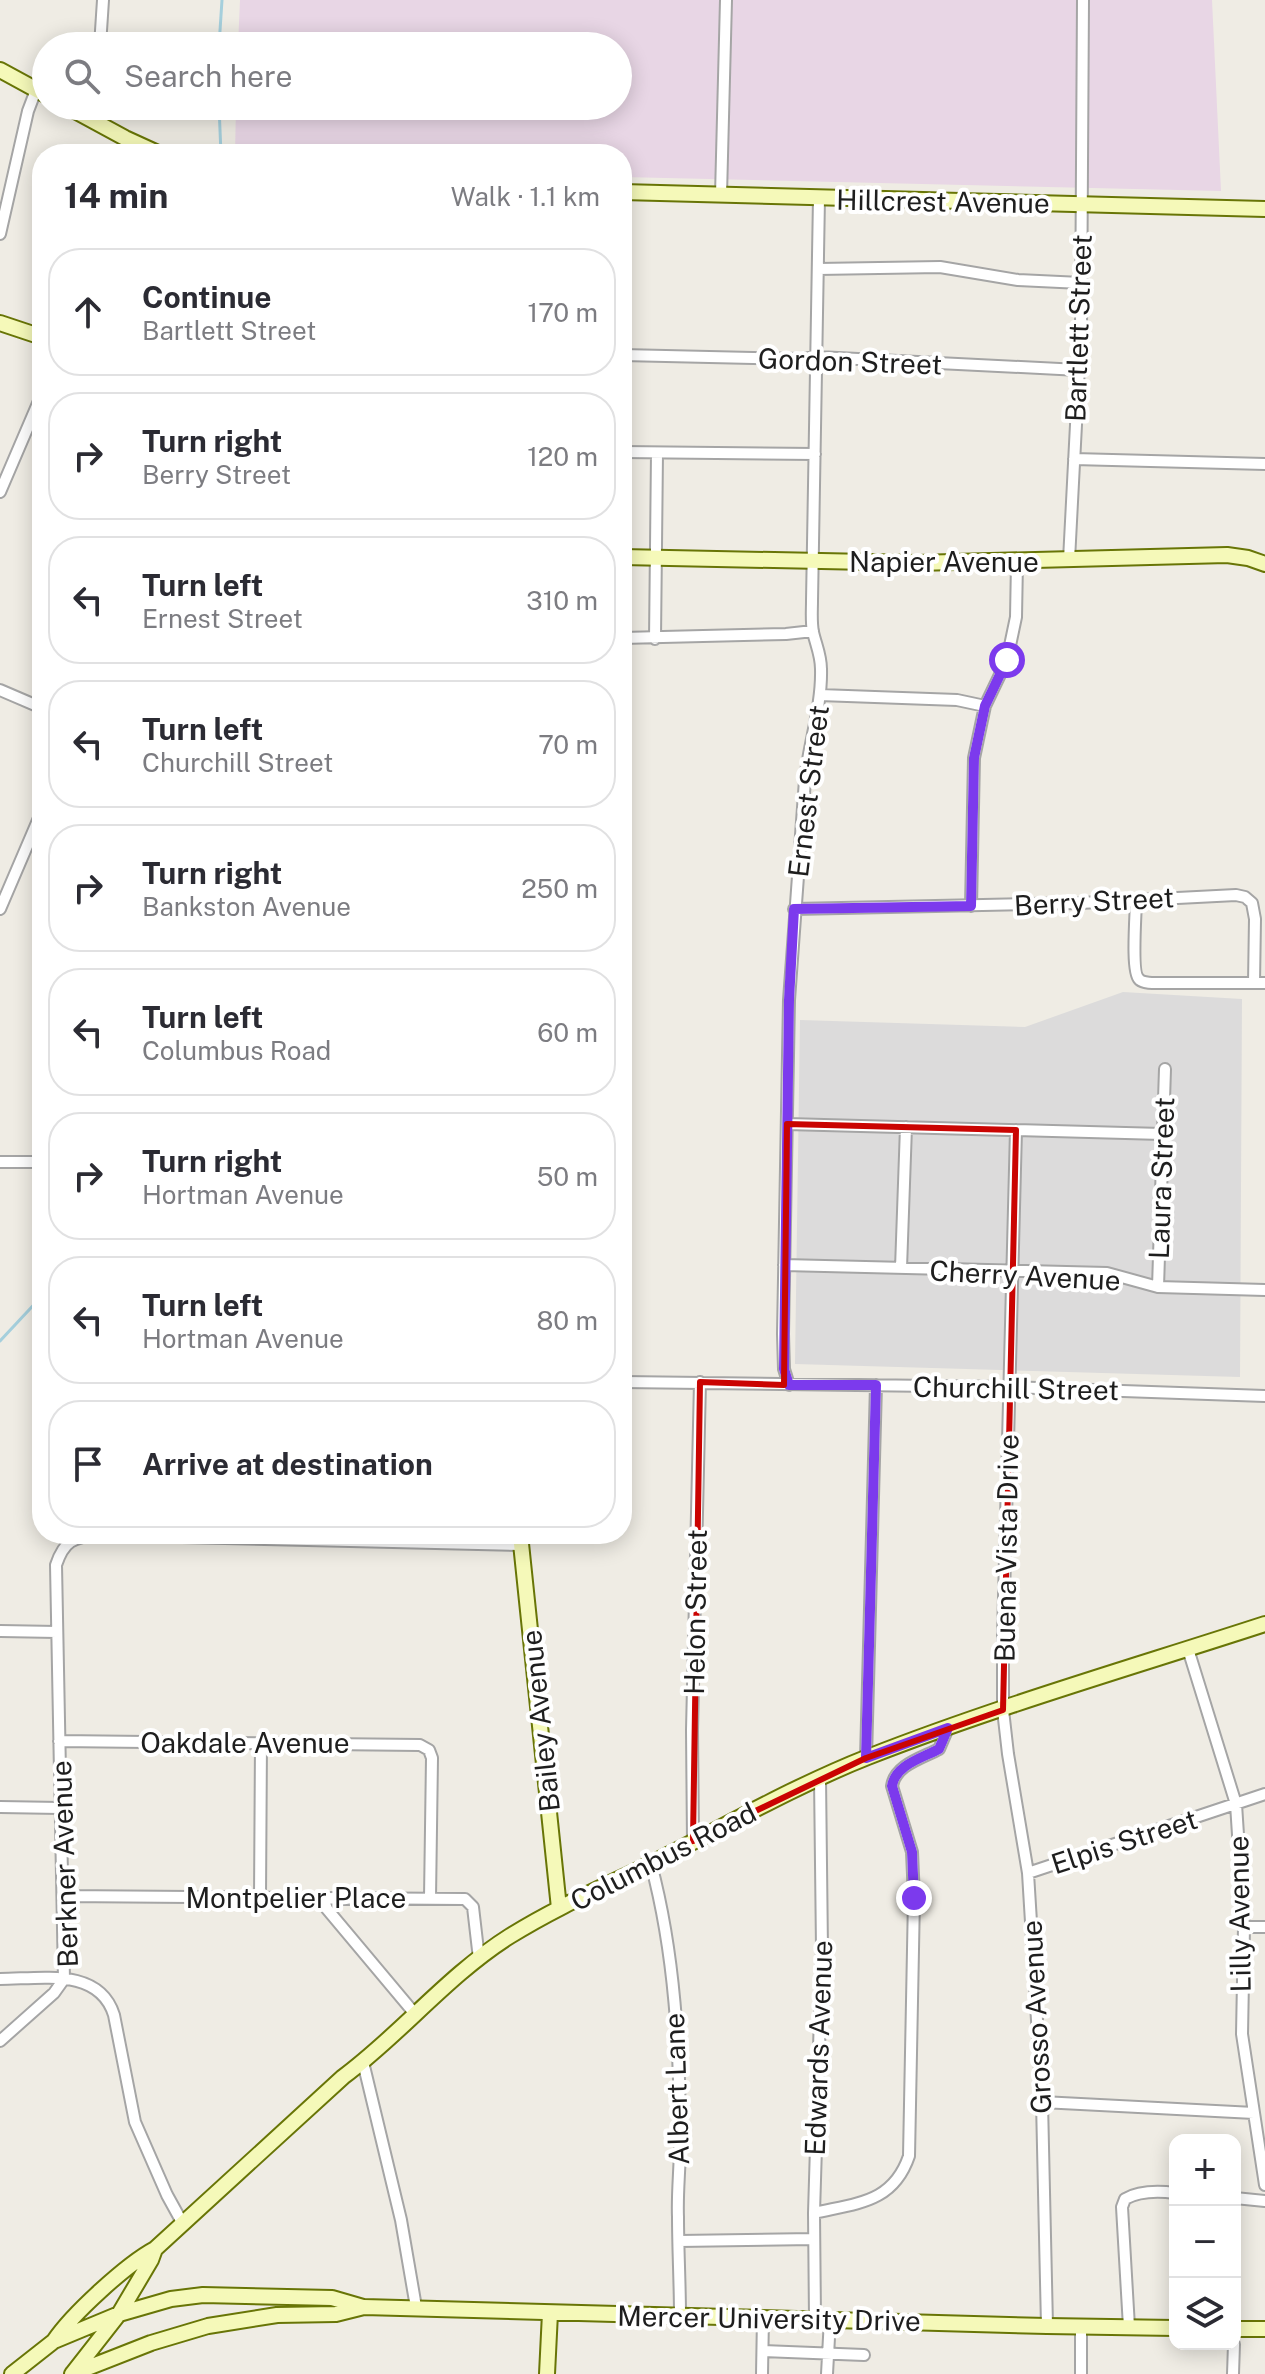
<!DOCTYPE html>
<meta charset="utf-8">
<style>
:root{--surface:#fff;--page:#f7f7f7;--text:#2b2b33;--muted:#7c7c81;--line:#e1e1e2}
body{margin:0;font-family:"Public Sans",sans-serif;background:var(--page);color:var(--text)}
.controls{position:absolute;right:24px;bottom:24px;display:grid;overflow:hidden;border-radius:16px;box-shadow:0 4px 20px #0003}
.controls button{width:72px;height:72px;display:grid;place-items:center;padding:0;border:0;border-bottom:2px solid var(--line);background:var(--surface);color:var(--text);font:40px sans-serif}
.stop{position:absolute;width:24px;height:24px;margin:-18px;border:6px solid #7c3aed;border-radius:50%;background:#fff}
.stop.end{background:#7c3aed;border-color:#fff;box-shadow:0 2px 8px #0008}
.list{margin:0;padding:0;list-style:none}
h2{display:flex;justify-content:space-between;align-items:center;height:104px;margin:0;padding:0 32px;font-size:34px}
h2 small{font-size:26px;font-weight:400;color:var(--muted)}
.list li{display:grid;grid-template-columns:52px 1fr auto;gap:24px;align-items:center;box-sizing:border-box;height:128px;margin:0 16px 16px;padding:0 16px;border:2px solid var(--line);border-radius:32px}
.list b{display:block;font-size:30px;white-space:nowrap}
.list p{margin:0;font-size:26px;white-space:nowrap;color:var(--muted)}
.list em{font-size:26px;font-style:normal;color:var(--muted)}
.icon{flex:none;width:44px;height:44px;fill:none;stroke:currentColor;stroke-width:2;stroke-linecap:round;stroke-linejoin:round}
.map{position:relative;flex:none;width:1265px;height:2374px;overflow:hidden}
.search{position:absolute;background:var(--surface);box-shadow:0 4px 20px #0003;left:32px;top:32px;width:600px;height:88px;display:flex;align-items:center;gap:20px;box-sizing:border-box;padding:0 28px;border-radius:44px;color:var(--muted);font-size:30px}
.panel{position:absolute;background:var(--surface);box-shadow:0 4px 20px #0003;left:32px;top:144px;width:600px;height:1400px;border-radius:32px}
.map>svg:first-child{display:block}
.residential{fill:#dcdbdb}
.industrial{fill:#e8d6e5}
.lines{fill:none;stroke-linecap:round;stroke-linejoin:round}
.stream{stroke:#a5cfdc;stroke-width:3}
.street-casing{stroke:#a5a5a5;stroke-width:14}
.secondary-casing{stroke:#687506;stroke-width:18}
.street{stroke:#fff;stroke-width:10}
.secondary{stroke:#f5f9b9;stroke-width:14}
.route{stroke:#7c3aed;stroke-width:10}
.marked{fill:none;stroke:#ca0402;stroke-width:6;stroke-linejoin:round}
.labels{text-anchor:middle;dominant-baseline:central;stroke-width:8;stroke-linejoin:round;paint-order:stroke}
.street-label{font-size:28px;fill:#1e1e1e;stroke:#fff}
</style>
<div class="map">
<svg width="1265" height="2374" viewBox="0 0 1265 2374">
<rect width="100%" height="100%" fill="#efece4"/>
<path class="residential" d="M1123 992 1242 999 1240 1377 795 1364 800 1020 1025 1027Z"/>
<path class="industrial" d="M240 0H1212L1221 191 622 177V154H235L236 106H618V46H238Z"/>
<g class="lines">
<path class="stream" d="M219 46 222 0
M219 106 221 154
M0 1341 42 1296"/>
<defs>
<path id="street" d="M100 46 103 0
M88 118 90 106
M721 195 726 0
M0 234 28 111 36 90
M818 269 940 267 1018 280 1081 283
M622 355 801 359 818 357 1079 370
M622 452 815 454
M1074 459 1265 464
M0 492 42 394
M1069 560 1081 328 1083 0
M622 638 786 634 813 631
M655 639 657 453
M0 690 42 708
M820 695 957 700 985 706
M1136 899C1136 912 1131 972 1139 979 1141 982 1149 983 1152 983H1265
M971 906 974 758 985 706 1007 660 1016 617 1017 562
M0 909 42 811
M794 909 1080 903 1236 895 1245 897 1252 903 1255 919 1254 983
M787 1124 1162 1134
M1016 1130 1003 1636V1710L1008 1754 1028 1873 1042 2102 1047 2326
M0 1162H42
M784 1265 1107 1273 1158 1287 1265 1290
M901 1268 906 1127
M1158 1287 1165 1069
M622 1382 1009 1387 1265 1396
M789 1385 784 1369 783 1334 789 1000 805 780C809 743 822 706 821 669 821 655 816 645 813 632 811 622 812 611 812 601L819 198
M0 1631 57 1632
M1188 1649 1236 1804 1244 1927 1242 2034 1265 2185
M59 1741 420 1745 429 1750 432 1758 430 1898
M866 1758 876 1385
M0 1807 60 1808
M693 1841 692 1730 700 1382
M651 1864C675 1954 680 2050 680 2144 680 2168 677 2193 678 2217 678 2250 680 2283 680 2316
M1028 1873 1265 1794
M63 1896 465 1899 473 1907 479 1959
M260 1897 261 1742
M323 1898 327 1909 415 2014
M1244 1927H1265
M0 1979C40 1979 99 1967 114 2015L135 2122 167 2195 183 2224
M64 1979 56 1565C64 1541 73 1537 98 1535L521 1545
M0 2041 54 1993 64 1979
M363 2062 401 2220 416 2307
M1042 2102 1254 2113
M1235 2198 1265 2201
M814 2213C857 2203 893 2203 909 2156L914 1898 912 1852 892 1786C895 1765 922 1758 939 1749L948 1728
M679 2241 814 2239
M815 2318 814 2213 822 1949 820 1778
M1129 2327 1122 2207 1125 2199C1139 2191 1159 2191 1175 2193
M763 2351 864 2355
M762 2374 763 2317
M827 2374 830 2319
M1081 2374V2327
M1233 2374 1234 2344"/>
<path id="secondary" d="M0 70 46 95
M66 106 125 138 160 154
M622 192 1265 209
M0 323 42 337
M622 557 916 563 1227 555 1248 558 1265 564
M520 1534 559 1908
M1235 2329H1265
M54 2341C72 2314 127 2264 155 2249L343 2077C401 2034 448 1975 510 1936 555 1908 603 1887 650 1864 722 1828 792 1787 868 1757 998 1706 1133 1667 1265 1624
M12 2374 54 2341 119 2314 171 2299 203 2295 332 2298 363 2307
M72 2374 151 2343 208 2326 277 2315 336 2314 364 2307 1047 2326 1175 2328
M72 2374 119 2314 151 2260 155 2249
M547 2374 550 2313"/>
</defs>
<use href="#street" class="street-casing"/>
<use href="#secondary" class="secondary-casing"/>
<use href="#street" class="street"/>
<use href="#secondary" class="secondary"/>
</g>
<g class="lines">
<path class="route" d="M914 1898 912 1852 892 1786C895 1765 922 1758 939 1749L948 1728 866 1758 876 1385H789L784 1369 789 1000 794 909 971 906 974 758 985 706 1007 660"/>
</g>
<path class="marked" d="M787 1124 1016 1130 1003 1710 866 1758 693 1841 700 1382 784 1385Z"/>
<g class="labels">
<g class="street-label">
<text transform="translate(943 201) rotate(1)">Hillcrest Avenue</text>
<text transform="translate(1078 328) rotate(-88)">Bartlett Street</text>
<text transform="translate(850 361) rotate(2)">Gordon Street</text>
<text x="944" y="561">Napier Avenue</text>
<text transform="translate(808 791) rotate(-83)">Ernest Street</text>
<text transform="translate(1094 901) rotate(-3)">Berry Street</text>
<text transform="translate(1161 1178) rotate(-88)">Laura Street</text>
<text transform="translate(1025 1275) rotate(3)">Cherry Avenue</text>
<text transform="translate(1016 1388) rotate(1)">Churchill Street</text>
<text transform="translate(1006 1548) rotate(-89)">Buena Vista Drive</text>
<text transform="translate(695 1612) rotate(-89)">Helon Street</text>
<text transform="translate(540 1721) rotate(-96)">Bailey Avenue</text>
<text x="245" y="1742">Oakdale Avenue</text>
<text transform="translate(1124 1841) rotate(-18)">Elpis Street</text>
<text transform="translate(663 1856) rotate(-27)">Columbus Road</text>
<text transform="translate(64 1864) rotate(-92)">Berkner Avenue</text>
<text x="296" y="1897">Montpelier Place</text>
<text transform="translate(1239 1914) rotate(-91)">Lilly Avenue</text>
<text transform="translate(1036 2017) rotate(-93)">Grosso Avenue</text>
<text transform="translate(818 2048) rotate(-88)">Edwards Avenue</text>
<text transform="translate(676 2089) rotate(-92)">Albert Lane</text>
<text transform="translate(769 2318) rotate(1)">Mercer University Drive</text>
</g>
</g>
</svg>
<div class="controls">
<button>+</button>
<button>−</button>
<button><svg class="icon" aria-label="layers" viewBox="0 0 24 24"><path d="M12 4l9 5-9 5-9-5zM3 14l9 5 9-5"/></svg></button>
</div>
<div class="stop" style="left:1007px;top:660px"></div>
<div class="stop end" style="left:914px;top:1898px"></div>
<div class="search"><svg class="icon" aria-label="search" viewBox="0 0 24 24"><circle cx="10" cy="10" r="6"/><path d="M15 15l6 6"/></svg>Search here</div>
<section class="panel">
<h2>14 min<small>Walk · 1.1 km</small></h2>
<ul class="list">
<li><svg class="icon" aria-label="ahead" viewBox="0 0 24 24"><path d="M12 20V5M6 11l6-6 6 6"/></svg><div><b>Continue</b><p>Bartlett Street</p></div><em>170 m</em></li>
<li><svg class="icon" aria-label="right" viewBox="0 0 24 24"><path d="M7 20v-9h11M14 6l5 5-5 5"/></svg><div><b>Turn right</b><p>Berry Street</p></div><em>120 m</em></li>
<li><svg class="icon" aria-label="left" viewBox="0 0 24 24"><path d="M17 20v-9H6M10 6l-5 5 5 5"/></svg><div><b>Turn left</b><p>Ernest Street</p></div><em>310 m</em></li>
<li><svg class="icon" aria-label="left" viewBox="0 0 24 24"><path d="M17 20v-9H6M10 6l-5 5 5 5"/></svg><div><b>Turn left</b><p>Churchill Street</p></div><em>70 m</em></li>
<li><svg class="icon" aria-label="right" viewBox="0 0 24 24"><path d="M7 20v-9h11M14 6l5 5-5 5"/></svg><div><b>Turn right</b><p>Bankston Avenue</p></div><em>250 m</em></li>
<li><svg class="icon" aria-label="left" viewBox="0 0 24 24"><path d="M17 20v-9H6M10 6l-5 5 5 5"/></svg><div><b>Turn left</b><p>Columbus Road</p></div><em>60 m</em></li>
<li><svg class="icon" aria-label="right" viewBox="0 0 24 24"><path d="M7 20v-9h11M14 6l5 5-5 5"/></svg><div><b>Turn right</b><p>Hortman Avenue</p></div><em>50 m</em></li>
<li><svg class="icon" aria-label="left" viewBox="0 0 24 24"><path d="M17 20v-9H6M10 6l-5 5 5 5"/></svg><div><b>Turn left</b><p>Hortman Avenue</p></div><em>80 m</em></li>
<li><svg class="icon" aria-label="arrive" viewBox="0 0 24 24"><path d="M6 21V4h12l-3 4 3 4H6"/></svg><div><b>Arrive at destination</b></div></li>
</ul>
</section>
</div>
